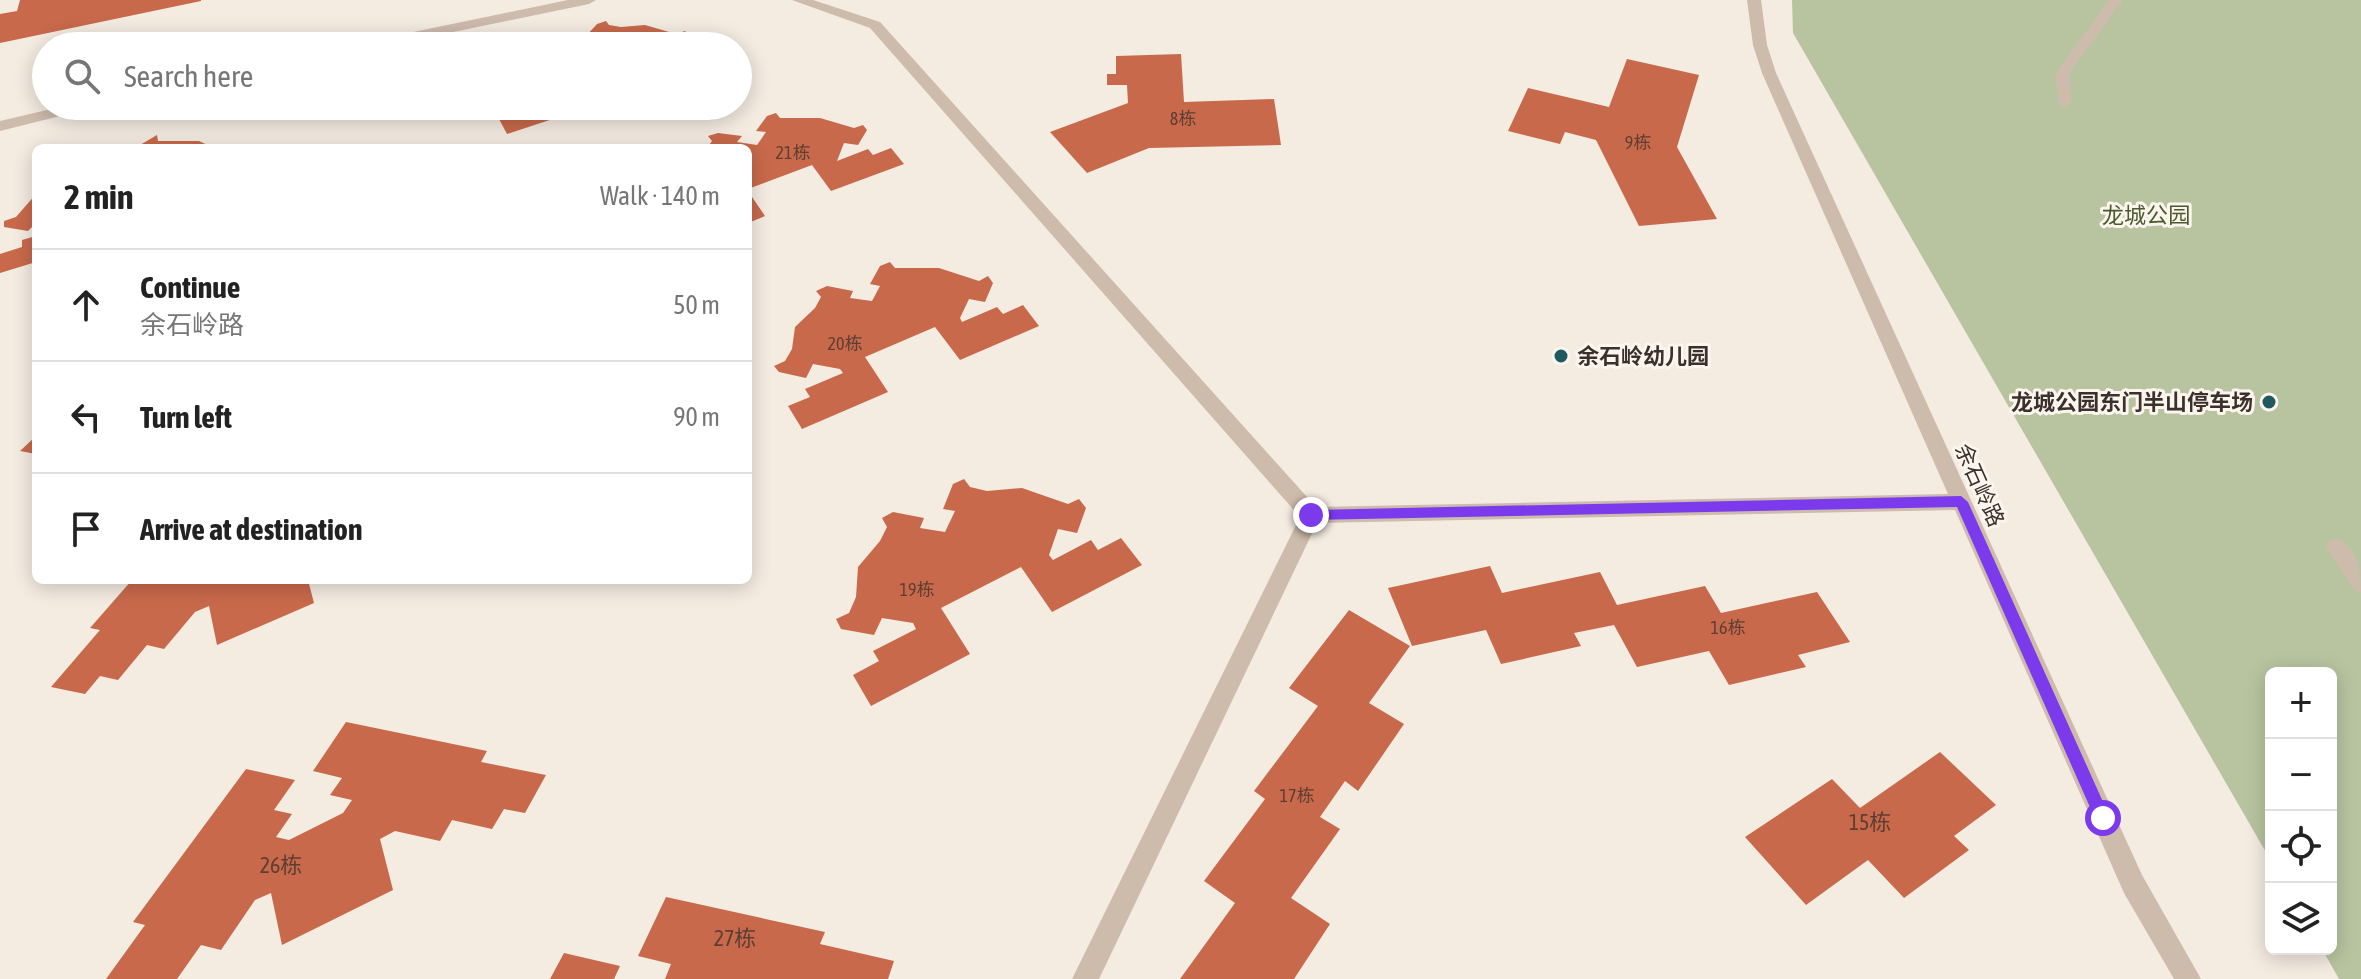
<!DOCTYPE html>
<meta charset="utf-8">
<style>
:root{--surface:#fff;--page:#f2f2f2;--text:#222;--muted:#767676;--line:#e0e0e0}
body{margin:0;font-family:"Asap Condensed","Noto Sans SC",sans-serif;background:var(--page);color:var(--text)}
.controls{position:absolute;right:24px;bottom:24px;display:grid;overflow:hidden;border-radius:12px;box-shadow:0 4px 20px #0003}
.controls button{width:72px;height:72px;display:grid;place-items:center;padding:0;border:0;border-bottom:2px solid var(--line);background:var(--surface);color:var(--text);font:40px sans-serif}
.stop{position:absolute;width:24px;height:24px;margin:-18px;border:6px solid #7c3aed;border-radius:50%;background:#fff}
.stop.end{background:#7c3aed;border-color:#fff;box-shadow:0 2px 8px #0008}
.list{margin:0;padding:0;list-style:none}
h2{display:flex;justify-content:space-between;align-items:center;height:104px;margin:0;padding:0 32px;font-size:34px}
h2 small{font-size:26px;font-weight:400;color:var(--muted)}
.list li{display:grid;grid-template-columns:52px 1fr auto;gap:24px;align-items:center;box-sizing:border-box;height:112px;padding:0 32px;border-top:2px solid var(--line)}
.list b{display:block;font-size:30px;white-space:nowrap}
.list p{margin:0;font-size:26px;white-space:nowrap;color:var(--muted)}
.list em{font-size:26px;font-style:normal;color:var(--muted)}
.icon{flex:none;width:44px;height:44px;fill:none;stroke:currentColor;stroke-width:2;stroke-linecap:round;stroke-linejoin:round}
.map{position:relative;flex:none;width:2361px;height:979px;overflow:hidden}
.search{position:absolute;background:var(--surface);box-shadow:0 4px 20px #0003;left:32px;top:32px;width:720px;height:88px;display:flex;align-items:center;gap:20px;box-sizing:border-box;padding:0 28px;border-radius:44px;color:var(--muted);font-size:30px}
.panel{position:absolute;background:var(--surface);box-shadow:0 4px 20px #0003;left:32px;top:144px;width:720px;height:440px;border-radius:12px}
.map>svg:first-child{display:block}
.green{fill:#b8c4a0}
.building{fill:#c8694b}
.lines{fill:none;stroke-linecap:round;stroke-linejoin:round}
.minor{fill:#cdbbac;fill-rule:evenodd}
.route{fill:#7c3aed}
.poi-dot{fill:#1f5a5e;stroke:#fbf5ee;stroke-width:3}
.labels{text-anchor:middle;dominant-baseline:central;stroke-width:6;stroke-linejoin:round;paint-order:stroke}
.number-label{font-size:18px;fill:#5e3e33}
.park-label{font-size:22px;fill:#4a5a2e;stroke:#fbf5ee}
.poi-label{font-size:22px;font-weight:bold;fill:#3b302b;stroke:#fbf5ee;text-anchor:start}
.street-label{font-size:22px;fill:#3b302b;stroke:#fbf5ee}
.near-number-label{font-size:22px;fill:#5e3e33}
</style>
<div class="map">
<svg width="2361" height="979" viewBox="0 0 2361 979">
<rect width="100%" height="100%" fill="#f4ebe1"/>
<path class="green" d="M1792 0H2361V979H2339L2322 949H2331V673H2271V861L1793 33Z"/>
<path class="building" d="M20 0H201V1L0 43V14L17 11Z
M606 21 609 25 621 27 645 25 676 34 685 31 689 35 680 46H586L594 37 586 36 597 24Z
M550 38 571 41 567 46H544L541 41Z
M1181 54 1184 102 1274 99 1281 145 1149 148 1087 173 1050 132 1128 103 1127 85H1107V74H1116V56Z
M1627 59 1699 75 1677 147 1717 219 1639 226 1596 140 1565 132 1560 144 1508 131 1528 88 1609 107Z
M581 106 583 109 507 134 499 119 519 113 516 107 520 106Z
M776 113 780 118H820L854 128 863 125 867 130 858 145 844 143 837 161 868 149 873 155 891 148 904 164 831 191 812 165 748 189V148H707L712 141 708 136 718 133 742 136 737 142 757 145 766 132 756 131 767 116Z
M157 135 158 141H199L214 148H135Z
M748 191 765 216 748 223Z
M36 194V223L28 231 4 227V221L16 217Z
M36 236V262L0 273V254L22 247V240Z
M890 262 895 268H939L979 281 988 276 993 283 985 302 969 299 960 318 962 322 997 307 1003 314 1023 305 1039 326 960 360 935 327 865 357 888 392 802 429 788 406 810 397 805 389 843 373 840 369 813 364 806 378 779 372 774 366 785 361 792 349 795 327 815 308 821 297 816 291 827 286 853 291 850 298 872 301 880 286 870 284 880 266Z
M36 436V454L20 451Z
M964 479 970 487 987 491 1022 488 1068 504 1079 499 1086 508 1077 533 1058 529 1049 555 1053 560 1091 540 1098 550 1121 538 1142 565 1052 612 1021 567 941 608 970 654 871 706 853 675 879 661 873 651 916 629 913 623 882 618 874 635 841 629 836 619 849 613 856 597 858 567 880 541 887 527 882 518 893 512 924 518 920 528 945 532 955 511 943 509 953 484Z
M1490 566 1502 593 1600 572 1617 605 1705 586 1721 613 1817 592 1850 642 1798 655 1806 667 1729 685 1709 651 1637 667 1614 625 1574 633 1581 646 1501 664 1486 630 1412 646 1388 588Z
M132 580H308L314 603 217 645 209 606 195 612 164 649 147 645 118 680 100 676 85 694 51 687 100 630 90 628Z
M1349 610 1410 646 1369 703 1404 724 1358 791 1345 781 1320 817 1340 829 1291 898 1330 924 1294 979H1180L1235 903 1204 881 1265 799 1254 791 1318 706 1289 688Z
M346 722 487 751 481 762 546 775 525 813 504 809 492 829 452 820 440 841 395 831 380 839 393 890 282 945 271 893 255 900 221 950 201 945 177 979H106L145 925 133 922 246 769 295 780 274 810 292 814 276 837 289 840 343 813 352 800 330 795 342 778 313 771Z
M1940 752 1996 805 1954 836 1969 850 1904 898 1868 860 1806 905 1745 837 1832 779 1860 808Z
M666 897 825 932 820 944 894 961 888 979H665L671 964 638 956Z
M564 953 620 966 614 979H550Z"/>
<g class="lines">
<path class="minor" d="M568 0H596L589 4 386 46H358L365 42Z
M792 0H813L880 22 1316 507 1948 494 1762 73 1753 45 1747 0H1761L1767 45 1776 73 2142 875 2201 979H2174L2124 893 1955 510 1317 523 1099 979H1072L1300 517 870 28Z
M2109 0H2123L2069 74 2072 102 2064 107 2059 105 2055 74Z
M64 106H91L88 109 0 131V121Z
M2336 539C2358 546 2361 573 2361 593L2354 590 2326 547 2329 541Z"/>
</g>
<path class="route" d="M1961 496 1968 502 2108 813V823H2097L1957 507 1311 520 1305 515 1311 510Z"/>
<g class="poi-dot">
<circle cx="1561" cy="356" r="8"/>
<circle cx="2269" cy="402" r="8"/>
</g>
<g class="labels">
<g class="number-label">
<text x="1183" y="118">8栋</text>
<text x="1638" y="142">9栋</text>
<text x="793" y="152">21栋</text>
<text x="845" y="343">20栋</text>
<text x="917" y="589">19栋</text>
<text x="1728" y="627">16栋</text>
<text x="1297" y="795">17栋</text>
</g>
<g class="park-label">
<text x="2146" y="215">龙城公园</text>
</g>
<g class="poi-label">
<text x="1577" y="356">余石岭幼儿园</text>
<text x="2253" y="402" text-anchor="end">龙城公园东门半山停车场</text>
</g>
<g class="street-label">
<text transform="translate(1980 485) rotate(66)">余石岭路</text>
</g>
<g class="near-number-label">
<text x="1870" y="822">15栋</text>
<text x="281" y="865">26栋</text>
<text x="735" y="938">27栋</text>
</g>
</g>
</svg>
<div class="controls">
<button>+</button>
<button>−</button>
<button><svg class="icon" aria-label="locate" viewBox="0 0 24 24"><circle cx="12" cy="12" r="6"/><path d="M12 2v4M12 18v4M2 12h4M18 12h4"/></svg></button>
<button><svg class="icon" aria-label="layers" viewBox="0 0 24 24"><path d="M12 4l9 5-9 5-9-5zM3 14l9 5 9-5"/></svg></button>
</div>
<div class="stop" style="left:2103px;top:818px"></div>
<div class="stop end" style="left:1311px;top:515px"></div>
<div class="search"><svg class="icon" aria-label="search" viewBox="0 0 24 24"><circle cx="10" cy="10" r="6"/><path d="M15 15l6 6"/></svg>Search here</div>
<section class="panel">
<h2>2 min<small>Walk · 140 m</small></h2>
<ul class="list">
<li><svg class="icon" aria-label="ahead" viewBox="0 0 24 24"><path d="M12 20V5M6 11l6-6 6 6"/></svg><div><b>Continue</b><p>余石岭路</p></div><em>50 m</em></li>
<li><svg class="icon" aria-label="left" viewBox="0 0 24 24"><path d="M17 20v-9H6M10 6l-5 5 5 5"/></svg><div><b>Turn left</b></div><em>90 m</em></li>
<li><svg class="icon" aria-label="arrive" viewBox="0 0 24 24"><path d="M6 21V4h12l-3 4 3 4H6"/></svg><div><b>Arrive at destination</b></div></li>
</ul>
</section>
</div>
